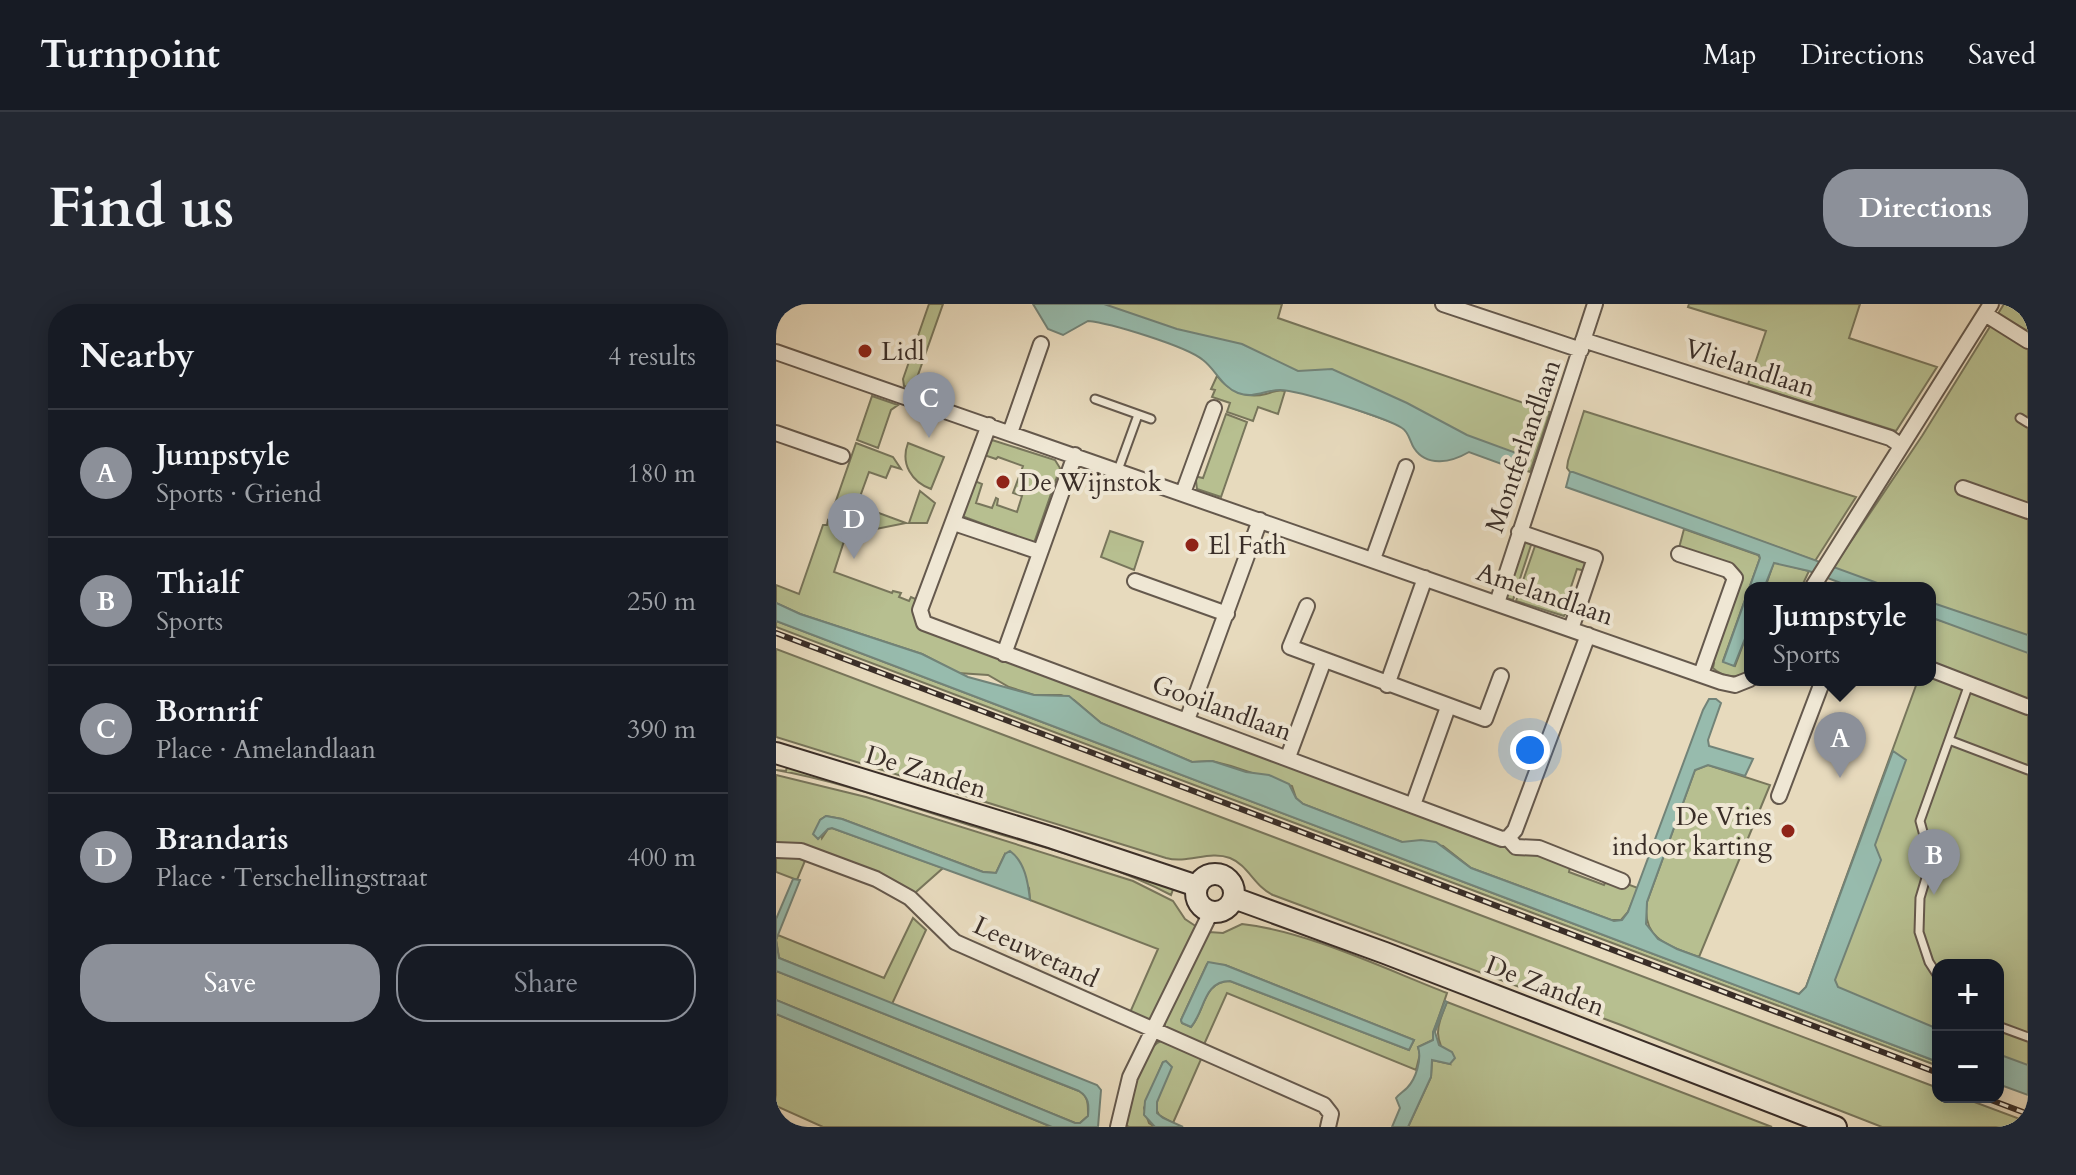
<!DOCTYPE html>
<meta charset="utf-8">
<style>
:root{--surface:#171b24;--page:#242831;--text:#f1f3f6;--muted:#9ea1a6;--line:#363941;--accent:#8c9099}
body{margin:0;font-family:Cardo,serif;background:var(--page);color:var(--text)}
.controls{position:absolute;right:24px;bottom:24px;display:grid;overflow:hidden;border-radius:16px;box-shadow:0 4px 20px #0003}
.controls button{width:72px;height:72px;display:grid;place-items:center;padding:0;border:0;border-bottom:2px solid var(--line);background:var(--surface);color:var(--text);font:40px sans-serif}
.you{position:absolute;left:754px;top:446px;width:28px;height:28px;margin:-20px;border:6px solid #fff;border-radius:50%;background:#1a73e8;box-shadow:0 0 0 12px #1a73e833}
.badge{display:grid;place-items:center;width:52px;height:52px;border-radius:50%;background:var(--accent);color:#fff;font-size:26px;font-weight:700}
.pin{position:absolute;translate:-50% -66px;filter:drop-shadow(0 2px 4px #0008)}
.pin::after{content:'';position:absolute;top:42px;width:28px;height:24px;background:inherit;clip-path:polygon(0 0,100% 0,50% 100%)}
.popup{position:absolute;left:968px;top:278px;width:192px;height:104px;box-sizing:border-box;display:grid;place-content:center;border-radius:16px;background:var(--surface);filter:drop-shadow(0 2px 6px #0005);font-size:26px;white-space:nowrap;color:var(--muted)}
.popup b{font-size:30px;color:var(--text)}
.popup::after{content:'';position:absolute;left:50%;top:100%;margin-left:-16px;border:16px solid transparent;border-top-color:var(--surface)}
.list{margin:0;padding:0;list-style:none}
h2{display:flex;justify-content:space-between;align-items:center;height:104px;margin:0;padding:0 32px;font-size:34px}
h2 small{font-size:26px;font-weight:400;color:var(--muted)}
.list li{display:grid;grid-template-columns:52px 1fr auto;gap:24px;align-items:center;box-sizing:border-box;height:128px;padding:0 32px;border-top:2px solid var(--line)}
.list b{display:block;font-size:30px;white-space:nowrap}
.list p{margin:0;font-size:26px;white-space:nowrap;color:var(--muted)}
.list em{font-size:26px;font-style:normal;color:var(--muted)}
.actions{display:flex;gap:16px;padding:24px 32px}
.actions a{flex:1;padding:18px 0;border:2px solid var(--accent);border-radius:32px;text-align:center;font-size:28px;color:var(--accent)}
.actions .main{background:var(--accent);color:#fff}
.map{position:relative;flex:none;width:1252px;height:823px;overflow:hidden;border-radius:32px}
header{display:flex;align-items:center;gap:48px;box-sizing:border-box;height:112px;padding:0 40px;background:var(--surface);border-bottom:2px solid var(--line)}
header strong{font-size:38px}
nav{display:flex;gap:44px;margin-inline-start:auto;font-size:28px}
.intro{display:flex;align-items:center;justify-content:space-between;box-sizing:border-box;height:192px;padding:0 48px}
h1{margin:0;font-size:56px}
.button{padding:20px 36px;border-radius:32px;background:var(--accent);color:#fff;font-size:28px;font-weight:700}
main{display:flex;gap:48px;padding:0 48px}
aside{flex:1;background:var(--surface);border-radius:32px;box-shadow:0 4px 20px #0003}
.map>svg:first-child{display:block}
.green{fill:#b7bf90;stroke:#78765c;stroke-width:2;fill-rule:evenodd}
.water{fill:#97bbad;stroke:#728378;stroke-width:2}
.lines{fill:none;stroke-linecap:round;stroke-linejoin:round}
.lane-casing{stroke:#65594d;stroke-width:11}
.street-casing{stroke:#65594d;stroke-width:18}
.secondary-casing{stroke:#3a2e28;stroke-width:24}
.lane{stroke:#efe7d4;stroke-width:7}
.street{stroke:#efe7d4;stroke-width:14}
.secondary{stroke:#efe7d4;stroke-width:20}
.rail-casing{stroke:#3a2e28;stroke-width:6}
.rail{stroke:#efe7d4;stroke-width:3;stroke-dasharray:9;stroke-linecap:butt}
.poi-dot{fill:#8f2418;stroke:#efe7d4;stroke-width:3}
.labels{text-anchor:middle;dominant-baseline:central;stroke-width:8;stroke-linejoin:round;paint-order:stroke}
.poi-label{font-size:26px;fill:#3a2e28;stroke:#efe7d4;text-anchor:start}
.street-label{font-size:26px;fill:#3a2e28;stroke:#efe7d4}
</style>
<header>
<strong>Turnpoint</strong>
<nav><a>Map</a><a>Directions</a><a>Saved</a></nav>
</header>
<div class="intro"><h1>Find us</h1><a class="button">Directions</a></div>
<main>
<aside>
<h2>Nearby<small>4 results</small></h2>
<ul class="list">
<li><span class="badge">A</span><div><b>Jumpstyle</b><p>Sports · Griend</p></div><em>180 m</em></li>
<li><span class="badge">B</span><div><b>Thialf</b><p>Sports</p></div><em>250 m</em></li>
<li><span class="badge">C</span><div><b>Bornrif</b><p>Place · Amelandlaan</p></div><em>390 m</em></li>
<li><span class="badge">D</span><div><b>Brandaris</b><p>Place · Terschellingstraat</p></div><em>400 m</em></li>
</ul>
<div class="actions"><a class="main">Save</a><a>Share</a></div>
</aside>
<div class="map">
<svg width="1252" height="823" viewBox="0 0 1252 823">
<rect width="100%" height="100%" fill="#e7dabd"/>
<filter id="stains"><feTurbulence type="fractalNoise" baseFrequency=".0025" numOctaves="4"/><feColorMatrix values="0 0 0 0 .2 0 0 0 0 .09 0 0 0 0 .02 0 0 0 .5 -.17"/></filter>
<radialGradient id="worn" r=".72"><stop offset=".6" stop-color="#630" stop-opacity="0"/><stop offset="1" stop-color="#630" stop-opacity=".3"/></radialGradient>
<path class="green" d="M153 0H167L137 85 128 82 127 75Z
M287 0H506L502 14 774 108 754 168Z
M913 0H1084L1073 34 1161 63 1120 127 972 80 990 27 912 3Z
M1228 0H1252V337L1154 302V284H1104L1057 264 1146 132Z
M441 72C453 87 470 95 490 90 498 88 501 85 509 87L502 110 482 103 477 117 451 108 454 99 436 93 439 86 435 85Z
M96 92 122 101 115 106 102 144 81 136Z
M808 107 1080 193 1039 257 1037 256 794 168 791 164 792 157Z
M450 110 471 118 445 193 421 185 420 177 416 175 418 172 427 174Z
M216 136 279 156 284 164 258 239 186 212 199 177 206 180 200 199 216 204 220 194 222 195 221 201 241 208 246 192 237 189 247 162 222 153 220 155 208 151Z
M80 139 117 153 125 165 115 162 110 174 93 168 81 201 130 219 90 227 54 214Z
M132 139 168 153 155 185C136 178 124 160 132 139Z
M144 187 159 199 151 219H133Z
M52 216 88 232 86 237 70 231 58 268 116 289 117 287 125 289 123 293 133 297 135 293 142 296 139 308 795 559 793 568 828 581 832 573 862 584 852 608 845 616H835L695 564 667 542 626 538 527 500 520 494 516 482 455 462 436 457 416 458 325 419 298 396 285 391H258L233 383 212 371 182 369 146 350 24 310 0 299V281L23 290 47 221H51Z
M908 225 982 251 984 254 947 357 959 362 974 322V366C963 375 947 374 937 364L938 359 935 358 963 278 903 244Z
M334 227 367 238 358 266 325 253Z
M751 237 756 238 737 296 730 294 746 241Z
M760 239 808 257 811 261 810 267 801 265 789 301 793 303 788 312 740 297Z
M998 258 1033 267 1025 284H989Z
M1154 313 1252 345V772L1222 762V661H1162V740L1023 690 1030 683 1142 376H1154Z
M0 317 1162 758V762L0 323Z
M0 345 1162 784V793H1185L1252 818V823H1106L845 721 497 591C479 583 472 561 454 554 433 546 412 560 390 554L0 433Z
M932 461 994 481 923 653C893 642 865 635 871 598L919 466Z
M11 463 48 470 399 580 395 591C334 559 265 543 200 523 134 503 68 478 0 466L10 467Z
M0 471 90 493 357 577 397 597 409 615 421 623 379 714 372 718 352 713 382 645 254 596 253 584 229 550 220 569 207 568 66 515 50 512 44 516 46 534 52 525 56 524 167 564 132 595 127 589 0 544Z
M17 552H31L21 576 0 568V554Z
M137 614 150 626 116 700 3 654 0 636 2 631 108 674Z
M466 620C531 627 609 665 671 689L657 730V736L642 743 644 750 640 766 451 689 426 745 389 724V715L433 628 447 629ZM431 660 449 661 638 736 633 746 454 677C427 677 429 707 415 723L406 719 405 716Z
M0 667 303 787C313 793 312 801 312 812L304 819H299L0 696Z
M671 698 996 823H632L655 773 656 756 674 760C658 731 659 728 671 698Z
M0 710 276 823H47L0 802Z
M385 737 426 753 397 819 383 811 380 805 387 758 368 804 373 819 379 823H353L347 820C352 797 362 747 385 737Z"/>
<path class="water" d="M257 0H328L401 25 466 40 522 67 556 65 631 99 691 131 743 150 746 153 742 166 693 148C676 158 651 164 638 144 634 138 633 128 626 124 611 114 522 86 504 86 489 86 478 95 462 89 446 83 440 66 427 56 410 42 334 19 312 17L287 31 272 25Z
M794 168H797L1115 284H1078L1033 267 998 259 988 284H974V322L958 362 947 358 984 254 983 251 790 183Z
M1154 298 1252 331V349L1154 313Z
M0 299 24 310 146 350 192 373 258 391 293 392 325 419 416 458 436 457 470 468 493 471 513 480 520 494 527 500 626 538 645 536 660 538 695 564 838 617 846 616 852 608 927 406 933 395H940L945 399 932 436 933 442 977 455 969 472 932 461 919 466 871 598 870 620 882 635 901 645 1023 690 1030 683 1117 447 1130 456 1099 541 1105 556 1059 676 1062 683 1162 725V758L0 317Z
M50 512 66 515 207 568 220 569 229 550 234 547C249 558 252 578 254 596L56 524 52 525 42 535 37 530 44 516Z
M17 575 24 576 0 636 3 654 321 781 325 786 322 823H276L0 710V696L299 819H304L312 812C313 801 313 793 303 787L0 667V615Z
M432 658 449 661 638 736 633 746 454 677C427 677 429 707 415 723L406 719 405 716Z
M669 697 671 698 659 728 663 741 676 748 679 754 674 760 656 756 655 773 632 823H616L624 804 620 794C623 790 627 788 631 784 640 775 646 755 642 743L657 736V728Z
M1222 750 1252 761V791L1222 780Z
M390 757 396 763 381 798V809L387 814 407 823H379L368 811 369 797 387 758Z"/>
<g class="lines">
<defs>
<path id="lane" d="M319 95 375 115
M1244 114 1252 119
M342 166 362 111
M1173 436 1252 466
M1162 672 1153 658 1143 628 1144 594 1155 557 1144 517 1193 380
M1222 722 1252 733"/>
<path id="street" d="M667 0 805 46
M1209 10 1252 37
M807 36 1114 134 1124 141
M0 48 945 378 959 381 974 375
M213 121 144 306 148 319 726 535 732 534 739 526 812 331
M0 129 66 152
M234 129 265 40
M1187 184 1252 207
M407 189 438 104
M178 219 264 248
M743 228 819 254 795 325
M903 250 952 266 959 274 925 370
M597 255 630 163
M359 277 451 310
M1036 284 1215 0
M721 299 819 0
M531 302 514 343 709 415 725 372
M228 350 299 151
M1154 365 1252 403
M611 381 649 274
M411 416 484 216
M512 453 548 356
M1003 492 1047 376
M637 501 672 403
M732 534 740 543 763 544 846 577
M0 546 25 547 100 575 134 594 179 638 548 801 555 810 552 823
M342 823 354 773 435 608"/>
<path id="secondary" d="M0 449 277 534 421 582
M420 589a19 19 0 1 1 38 0a19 19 0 1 1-38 0Z
M458 594 609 649 1060 823"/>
</defs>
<use href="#lane" class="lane-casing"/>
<use href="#street" class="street-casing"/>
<use href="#secondary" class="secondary-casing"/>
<use href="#lane" class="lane"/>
<use href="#street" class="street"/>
<use href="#secondary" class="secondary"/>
<defs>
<path id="rail" d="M0 329 1162 769
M1207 793 1252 810"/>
</defs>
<use href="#rail" class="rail-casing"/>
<use href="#rail" class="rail"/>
</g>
<g class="poi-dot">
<circle cx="89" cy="47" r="8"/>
<circle cx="227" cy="178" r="8"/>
<circle cx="416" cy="241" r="8"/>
<circle cx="1012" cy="527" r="8"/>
</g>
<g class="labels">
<g class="poi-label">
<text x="105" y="47">Lidl</text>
<text x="243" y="178">De Wijnstok</text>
<text x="432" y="241">El Fath</text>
<text x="996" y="512" text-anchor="end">De Vries<tspan x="996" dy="30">indoor karting</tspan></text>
</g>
<g class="street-label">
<text transform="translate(974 64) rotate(18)">Vlielandlaan</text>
<text transform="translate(747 142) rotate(-71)">Montferlandlaan</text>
<text transform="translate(769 290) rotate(19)">Amelandlaan</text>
<text transform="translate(446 404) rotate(20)">Gooilandlaan</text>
<text transform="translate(150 468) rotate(17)">De Zanden</text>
<text transform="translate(260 648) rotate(25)">Leeuwetand</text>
<text transform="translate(769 682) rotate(21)">De Zanden</text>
</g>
</g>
<rect width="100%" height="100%" filter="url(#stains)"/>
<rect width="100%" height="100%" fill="url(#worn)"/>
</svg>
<div class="controls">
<button>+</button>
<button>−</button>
</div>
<div class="you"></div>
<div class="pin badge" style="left:1064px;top:474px">A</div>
<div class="popup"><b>Jumpstyle</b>Sports</div>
<div class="pin badge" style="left:1158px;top:591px">B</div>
<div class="pin badge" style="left:153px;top:134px">C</div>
<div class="pin badge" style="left:78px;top:255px">D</div>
</div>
</main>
